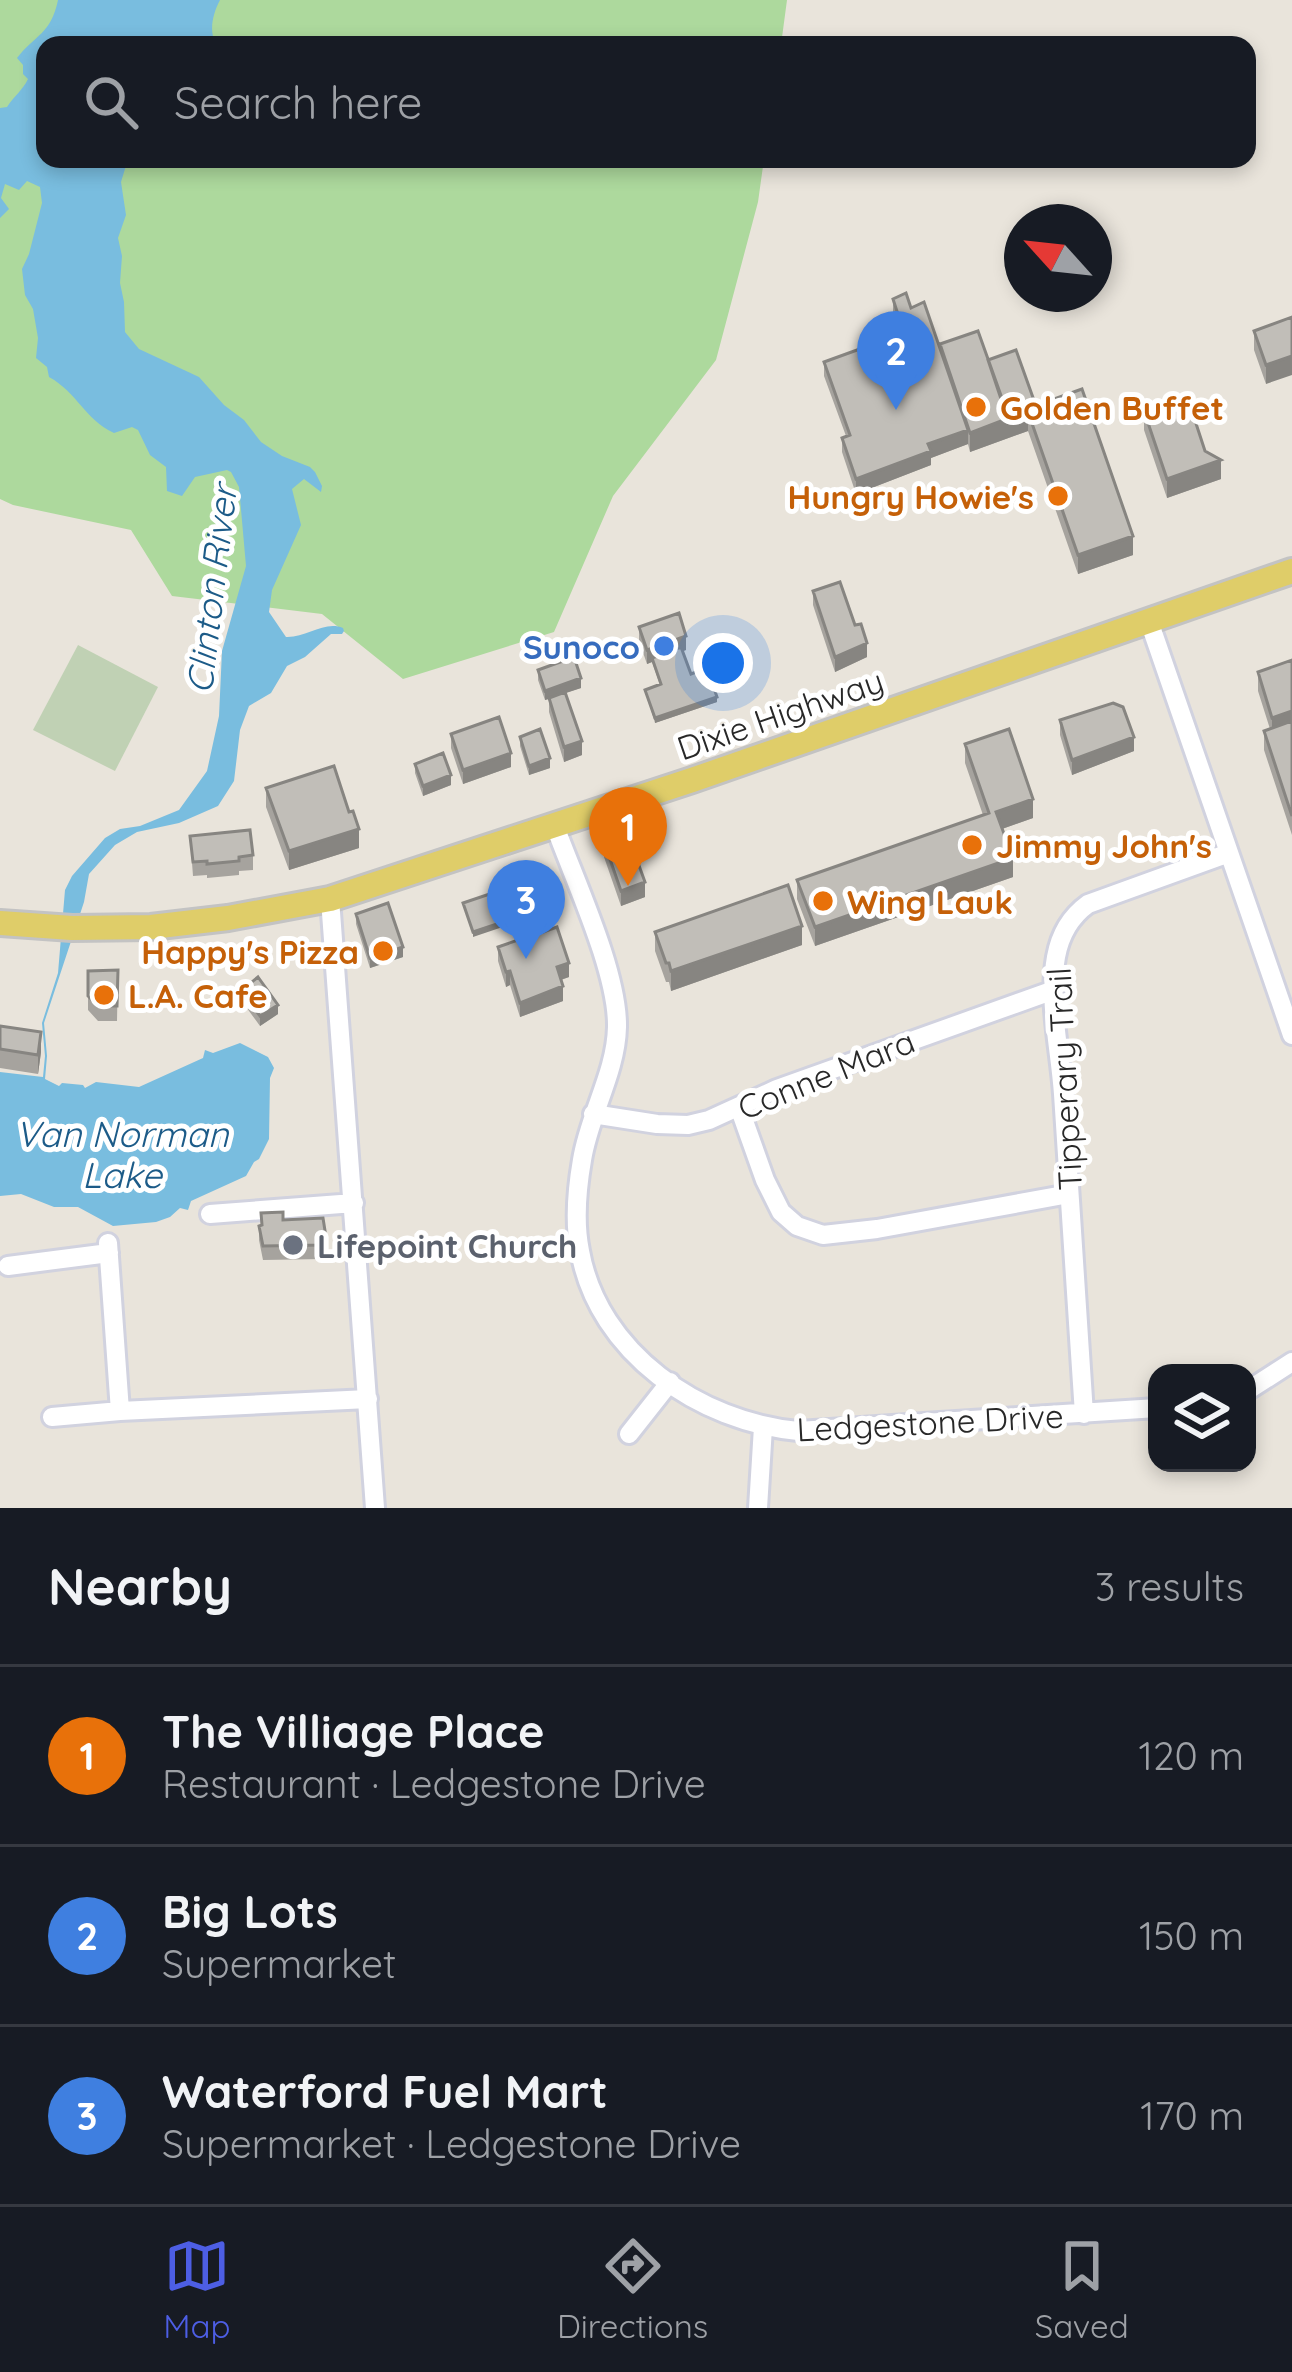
<!DOCTYPE html>
<meta charset="utf-8">
<style>
:root{--surface:#171b24;--page:#242831;--text:#f1f3f6;--muted:#9ea1a6;--line:#363941;--accent:#4d5ee4}
body{margin:0;font-family:Quicksand,sans-serif;background:var(--page);color:var(--text)}
.controls{position:absolute;right:36px;bottom:36px;display:grid;overflow:hidden;border-radius:24px;box-shadow:0 6px 18px #0003}
.controls button{width:108px;height:108px;display:grid;place-items:center;padding:0;border:0;border-bottom:3px solid var(--line);background:var(--surface);color:var(--text);font:60px sans-serif}
.compass{position:absolute;left:1004px;top:204px;width:108px;height:108px;border-radius:50%;background:var(--surface);box-shadow:0 6px 18px #0003;rotate:297deg}
.you{position:absolute;left:723px;top:663px;width:42px;height:42px;margin:-30px;border:9px solid #fff;border-radius:50%;background:#1a73e8;box-shadow:0 0 0 18px #1a73e833}
.badge{display:grid;place-items:center;width:78px;height:78px;border-radius:50%;background:var(--accent);color:#fff;font-size:39px;font-weight:700}
.pin{position:absolute;translate:-50% -99px;filter:drop-shadow(0 3px 6px #0008)}
.pin::after{content:'';position:absolute;top:63px;width:42px;height:36px;background:inherit;clip-path:polygon(0 0,100% 0,50% 100%)}
.list{margin:0;padding:0;list-style:none}
h2{display:flex;justify-content:space-between;align-items:center;height:156px;margin:0;padding:0 48px;font-size:51px}
h2 small{font-size:39px;font-weight:400;color:var(--muted)}
.list li{display:grid;grid-template-columns:78px 1fr auto;gap:36px;align-items:center;box-sizing:border-box;height:180px;padding:0 48px;border-top:3px solid var(--line)}
.list b{display:block;font-size:45px;white-space:nowrap}
.list p{margin:0;font-size:39px;white-space:nowrap;color:var(--muted)}
.list em{font-size:39px;font-style:normal;color:var(--muted)}
.icon{flex:none;width:66px;height:66px;fill:none;stroke:currentColor;stroke-width:2;stroke-linecap:round;stroke-linejoin:round}
.map{position:relative;flex:none;width:1292px;height:1508px;overflow:hidden}
.search{position:absolute;background:var(--surface);box-shadow:0 6px 18px #0003;left:36px;right:36px;top:36px;height:132px;display:flex;align-items:center;gap:30px;box-sizing:border-box;padding:0 42px;border-radius:24px;color:var(--muted);font-size:45px}
.sheet{height:696px;background:var(--surface)}
nav{display:flex;justify-content:space-around;align-items:center;box-sizing:border-box;height:168px;border-top:3px solid var(--line);background:var(--surface);font-size:33px;color:var(--muted)}
nav a{display:grid;justify-items:center;gap:6px}
nav .on{color:var(--accent)}
.map>svg:first-child{display:block}
.green{fill:#add99d}
.cemetery{fill:#c0d1b4}
.water{fill:#79bddf}
.lines{fill:none;stroke-linecap:round;stroke-linejoin:round}
.minor-casing{stroke:#d1d2df;stroke-width:24}
.major-casing{stroke:#c3c3c3;stroke-width:30}
.minor{stroke:#fff;stroke-width:18}
.major{stroke:#dfcd69;stroke-width:24}
.wall{fill:#a6a39e}
.shaded-wall{fill:#878581}
.building{fill:#c1beb8;stroke:#878581;stroke-width:3}
.food-dot{fill:#e8710a;stroke:#fff;stroke-width:4.5}
.shop-dot{fill:#3f7fe0;stroke:#fff;stroke-width:4.5}
.worship-dot{fill:#6b7280;stroke:#fff;stroke-width:4.5}
.labels{text-anchor:middle;dominant-baseline:central;stroke-width:10;stroke-linejoin:round;paint-order:stroke}
.food-label{font-size:33px;font-weight:bold;fill:#c56008;stroke:#fff;text-anchor:start}
.shop-label{font-size:33px;font-weight:bold;fill:#366cbe;stroke:#fff;text-anchor:end}
.street-label{font-size:33px;fill:#282828;stroke:#fff}
.worship-label{font-size:33px;font-weight:bold;fill:#5b616d;stroke:#fff;text-anchor:start}
.water-label{font-size:36px;font-style:italic;fill:#1c5b88;stroke:#fff}
</style>
<div class="map">
<svg width="1292" height="1508" viewBox="0 0 1292 1508">
<rect width="100%" height="100%" fill="#e9e4db"/>
<path class="green" d="M0 0H787L781 45H45V159H764L758 202 716 360 613 496 554 632 403 679 322 614 172 596 131 530 13 505 0 499Z"/>
<path class="cemetery" d="M78 645 158 687 115 771 33 730Z"/>
<path class="water" d="M58 0H220C212 15 209 32 216 44L199 37 192 45H45V159H128L121 182 126 215 118 238 122 256 120 283 124 302 125 332 139 349 199 377 224 405 244 420 261 442 282 456 310 467 315 472 322 486 321 492 304 479 292 489 301 525 272 590 269 612 286 637C306 638 325 620 343 628L344 631 342 634H331L305 657 287 666 271 693 249 706 240 730 234 781 218 806 179 823 137 832 115 845 89 874 84 902 44 1023 47 1056 45 1079 59 1086 62 1083 83 1085 85 1088 96 1082 139 1087 203 1058 205 1050 213 1053 240 1043 268 1057 274 1068 270 1078 269 1139 259 1159 254 1162 246 1176 191 1201 188 1210 180 1208 170 1217 156 1222 113 1226 78 1207H54L21 1194 0 1196V1072L43 1077 45 1056 42 1023 58 973 65 890 72 876 105 838 120 829 140 826 179 810 207 771 219 716 222 651 246 566 239 487 231 472 227 470 195 477 182 496 167 491 166 467 150 455 138 430 132 427 114 433C84 419 78 393 49 377L47 367 36 358 38 338 33 309 25 295 22 269 29 254 42 203 40 187 27 181 19 190 5 184 1 198 9 209 0 218V108L7 107C13 97 23 90 28 79L23 74V65L17 58C35 35 51 34 58 0Z"/>
<g class="lines">
<defs>
<path id="minor" d="M1149 621 1292 1035
M555 826C574 879 618 972 617 1027 616 1073 589 1115 582 1160 577 1189 574 1222 580 1251 598 1353 700 1422 798 1431L1157 1408
M330 899 375 1508
M739 1107 765 1180 781 1212 797 1226 823 1235 877 1229 1069 1194
M593 1114 657 1124 688 1125 709 1120 777 1089 1054 990
M210 1214 354 1203
M108 1243 120 1411
M8 1266 109 1253
M1247 1391 1292 1362
M1084 1414C1077 1307 1070 1200 1063 1094 1060 1049 1048 1002 1056 957 1060 935 1070 917 1088 904L1229 853
M52 1417 120 1411 368 1399
M629 1434 670 1382
M758 1508 763 1427"/>
<path id="major" d="M0 923 72 928 151 927 228 918 330 899 692 780 1292 571"/>
</defs>
<use href="#minor" class="minor-casing"/>
<use href="#major" class="major-casing"/>
<use href="#minor" class="minor"/>
<use href="#major" class="major"/>
</g>
<path class="wall" d="M893 299 911 308 940 348 988 360 1036 406 1133 555 1078 574 1028 431 970 452 968 444 931 458V465L856 494 842 452V438L846 436 824 376V362L900 335 893 314Z
M1292 317 1266 384 1254 350V331Z
M1144 411 1205 451 1221 479 1167 498 1144 430Z
M813 591 867 657 835 672 813 605Z
M639 627 686 650 683 651 691 674 717 702 655 723 645 690 660 685 652 662 647 664 639 641Z
M1292 660V835L1264 750V731L1270 729 1258 691V672Z
M538 670 581 688 565 693 582 755 564 762 549 712V699L545 700 538 680Z
M1060 720 1134 751 1072 775 1060 735Z
M451 734 511 767 463 784 451 748Z
M520 737 550 768 529 775 520 746Z
M965 744 1033 818 1002 829 1013 877 815 946 797 899V880L983 815 965 763Z
M415 764 451 785 423 796 415 773Z
M266 788 359 848 289 870 266 807Z
M190 836 253 855V870L239 871V875L207 878V875L193 876Z
M604 842 641 871 645 897 621 906 604 857Z
M356 914 403 957 370 968 356 924Z
M655 932 802 945 671 991 669 982H666L655 951Z
M520 933 529 937 569 977 561 980 563 1001 520 1017 510 985 506 987 498 961V947L520 940Z
M118 970 117 1021H98L88 1010V971Z
M241 991 278 1014 260 1026 241 1000Z
M0 1026 41 1052 38 1074 0 1068Z
M323 1218 326 1251 324 1259 263 1260 259 1240V1226L283 1220Z"/>
<path class="shaded-wall" d="M1292 356V375L1266 384V365Z
M1028 417V431L970 452V433L1009 418Z
M968 430V444L931 458V465L856 494V479L928 444Z
M1221 460V479L1167 498V479Z
M1133 536V555L1078 574V555Z
M686 636V650L653 662 652 658V662L647 664V650Z
M867 643V657L835 672V657Z
M581 678V688L545 700V691Z
M717 697V702L655 723V718Z
M1292 711V731L1272 737V718Z
M1134 737V751L1072 775V760Z
M582 741V755L564 762V747Z
M511 753V767L463 784V770Z
M550 758V768L529 775V766Z
M451 775V785L423 796V786Z
M1033 799V818L996 831V812Z
M359 829V848L289 870V851Z
M1013 858V877L815 946V927Z
M645 882V897L621 906V891Z
M535 911V916L473 937V932Z
M802 926V945L671 991V971Z
M403 947V957L370 968V958Z
M569 963V977L557 981V967Z
M510 971V985L506 987V972Z
M563 986V1001L520 1017V1003Z
M278 1005V1014L260 1026V1016Z
M41 1032V1052L38 1074V1055Z"/>
<path class="building" d="M906 293 911 308 924 302 968 430 928 444 931 451 856 479 842 438 850 435 824 362 904 333 893 299Z
M1292 317V356L1266 365 1254 331Z
M978 331 1009 418 970 433 940 344Z
M1016 350 1036 406 1028 412V417L1009 423 988 360Z
M1082 389 1133 536 1078 555 1028 412 1037 405Z
M1187 396 1205 451 1221 460 1167 479 1144 411Z
M840 582 855 625 861 624 867 643 835 657 813 591Z
M679 613 686 636 647 650 639 627Z
M681 647 691 674 707 668 717 697 655 718 645 690 661 684 652 658Z
M574 657 581 678 545 691 538 670Z
M1292 660V711L1272 718 1258 672Z
M565 692 582 741 564 747 549 698Z
M1113 703 1123 707 1134 737 1072 760 1060 720Z
M499 717 511 753 463 770 451 734Z
M1292 721V816L1264 731Z
M540 729 550 758 529 766 520 737Z
M1009 729 1033 799 996 812 1013 858 815 927 797 880 989 813 965 744Z
M443 753 451 775 423 786 415 764Z
M334 766 349 812 353 811 359 829 289 851 266 788Z
M250 830 253 855 239 857V861L207 864V861L193 862 190 836Z
M627 833 634 851 638 850 641 858 637 860 645 882 621 891 604 842Z
M525 882 535 911 473 932 463 903Z
M788 885 802 926 671 971 669 963H666L655 932Z
M388 903 403 947 370 958 356 914Z
M557 927 569 963 557 967 563 986 520 1003 510 971 506 972 498 947 521 939 520 933 527 931 529 937Z
M118 970 117 1006H98L88 996V971Z
M258 977 278 1005 260 1016 241 991Z
M0 1026 41 1032 38 1055 0 1049Z
M283 1212V1220L323 1218 326 1237 324 1245 263 1246 259 1226 262 1225 261 1213Z"/>
<g class="food-dot">
<circle cx="976" cy="407" r="12"/>
<circle cx="1058" cy="496" r="12"/>
<circle cx="972" cy="845" r="12"/>
<circle cx="823" cy="901" r="12"/>
<circle cx="383" cy="951" r="12"/>
<circle cx="104" cy="995" r="12"/>
</g>
<circle class="shop-dot" cx="664" cy="646" r="12"/>
<circle class="worship-dot" cx="293" cy="1245" r="12"/>
<g class="labels">
<g class="food-label">
<text x="1000" y="407">Golden Buffet</text>
<text x="1034" y="496" text-anchor="end">Hungry Howie's</text>
<text x="996" y="845">Jimmy John's</text>
<text x="847" y="901">Wing Lauk</text>
<text x="359" y="951" text-anchor="end">Happy's Pizza</text>
<text x="128" y="995">L.A. Cafe</text>
</g>
<g class="shop-label">
<text x="640" y="646">Sunoco</text>
</g>
<g class="street-label">
<text transform="translate(780 714) rotate(-19)">Dixie Highway</text>
<text transform="translate(826 1074) rotate(-22)">Conne Mara</text>
<text transform="translate(1064 1079) rotate(-93)">Tipperary Trail</text>
<text transform="translate(930 1422) rotate(-3)">Ledgestone Drive</text>
</g>
<g class="worship-label">
<text x="317" y="1245">Lifepoint Church</text>
</g>
<g class="water-label">
<text transform="translate(211 589) rotate(-83)">Clinton River</text>
<text x="122" y="1133">Van Norman<tspan x="122" dy="41">Lake</tspan></text>
</g>
</g>
</svg>
<div class="controls">
<button><svg class="icon" aria-label="layers" viewBox="0 0 24 24"><path d="M12 4l9 5-9 5-9-5zM3 14l9 5 9-5"/></svg></button>
</div>
<svg class="compass" viewBox="-18 -18 36 36"><path d="M0-13l5 13h-10z" fill="#e53935"/><path d="M0 13l5-13h-10z" fill="#9ea1a6"/></svg>
<div class="you"></div>
<div class="pin badge" style="left:628px;top:886px;background:#e8710a">1</div>
<div class="pin badge" style="left:896px;top:410px;background:#3f7fe0">2</div>
<div class="pin badge" style="left:526px;top:959px;background:#3f7fe0">3</div>
<div class="search"><svg class="icon" aria-label="search" viewBox="0 0 24 24"><circle cx="10" cy="10" r="6"/><path d="M15 15l6 6"/></svg>Search here</div>
</div>
<section class="sheet">
<h2>Nearby<small>3 results</small></h2>
<ul class="list">
<li><span class="badge" style="background:#e8710a">1</span><div><b>The Villiage Place</b><p>Restaurant · Ledgestone Drive</p></div><em>120 m</em></li>
<li><span class="badge" style="background:#3f7fe0">2</span><div><b>Big Lots</b><p>Supermarket</p></div><em>150 m</em></li>
<li><span class="badge" style="background:#3f7fe0">3</span><div><b>Waterford Fuel Mart</b><p>Supermarket · Ledgestone Drive</p></div><em>170 m</em></li>
</ul>
</section>
<nav>
<a class="on"><svg class="icon" aria-label="map" viewBox="0 0 24 24"><path d="M3 6l6-2 6 2 6-2v14l-6 2-6-2-6 2zM9 4v14M15 6v14"/></svg>Map</a>
<a><svg class="icon" aria-label="directions" viewBox="0 0 24 24"><path d="M12 3l9 9-9 9-9-9zM9 14v-3h6M13 9l2 2-2 2"/></svg>Directions</a>
<a><svg class="icon" aria-label="saved" viewBox="0 0 24 24"><path d="M7 4h10v16l-5-4-5 4z"/></svg>Saved</a>
</nav>
